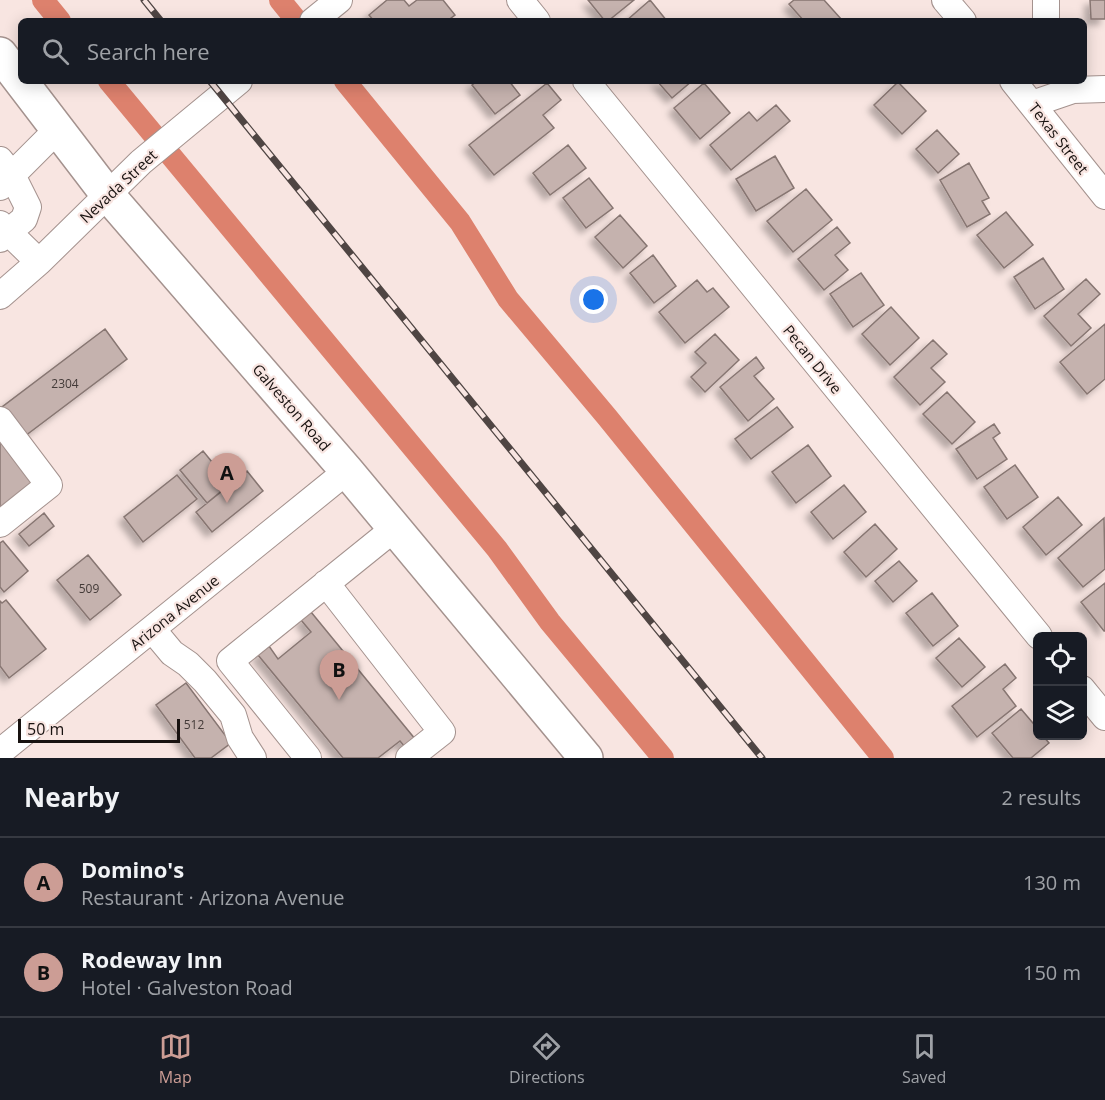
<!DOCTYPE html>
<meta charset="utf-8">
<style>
:root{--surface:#171b24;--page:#20242c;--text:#f1f3f6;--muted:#9ea1a6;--line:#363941;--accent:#cc9d95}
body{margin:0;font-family:"Open Sans",sans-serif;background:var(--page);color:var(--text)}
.controls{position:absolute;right:18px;bottom:18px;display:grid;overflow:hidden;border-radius:9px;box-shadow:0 3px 15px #0003}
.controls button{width:54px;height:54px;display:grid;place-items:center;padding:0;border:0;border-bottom:2px solid var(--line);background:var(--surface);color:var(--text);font:30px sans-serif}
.scale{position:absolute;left:18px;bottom:15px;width:162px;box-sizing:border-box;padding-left:6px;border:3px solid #181210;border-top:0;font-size:16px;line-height:21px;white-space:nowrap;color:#181210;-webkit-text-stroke:4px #f8e5e1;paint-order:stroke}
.you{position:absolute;left:594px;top:300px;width:21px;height:21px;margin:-15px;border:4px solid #fff;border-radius:50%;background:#1a73e8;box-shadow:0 0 0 9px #1a73e833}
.badge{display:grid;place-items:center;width:39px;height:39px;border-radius:50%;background:var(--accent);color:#111;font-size:20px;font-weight:700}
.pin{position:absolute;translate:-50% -50px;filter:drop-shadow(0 2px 3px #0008)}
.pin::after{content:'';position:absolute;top:32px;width:21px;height:18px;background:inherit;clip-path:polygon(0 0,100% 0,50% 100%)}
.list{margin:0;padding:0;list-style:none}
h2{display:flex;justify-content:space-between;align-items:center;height:78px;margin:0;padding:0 24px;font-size:26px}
h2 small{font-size:20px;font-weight:400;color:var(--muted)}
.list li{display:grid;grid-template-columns:39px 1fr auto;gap:18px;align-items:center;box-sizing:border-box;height:90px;padding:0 24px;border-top:2px solid var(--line)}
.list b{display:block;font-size:22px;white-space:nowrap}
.list p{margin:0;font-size:20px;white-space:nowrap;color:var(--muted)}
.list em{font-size:20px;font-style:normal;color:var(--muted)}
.icon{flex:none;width:33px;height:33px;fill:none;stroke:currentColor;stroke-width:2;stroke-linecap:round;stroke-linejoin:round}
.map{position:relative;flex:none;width:1105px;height:758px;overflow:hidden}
.search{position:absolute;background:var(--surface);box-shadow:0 3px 15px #0003;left:18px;right:18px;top:18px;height:66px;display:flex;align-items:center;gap:15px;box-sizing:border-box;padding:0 21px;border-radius:9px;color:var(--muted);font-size:22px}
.sheet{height:258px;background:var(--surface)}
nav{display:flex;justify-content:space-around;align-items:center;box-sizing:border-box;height:84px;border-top:2px solid var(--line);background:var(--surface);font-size:16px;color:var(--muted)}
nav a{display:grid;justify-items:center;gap:3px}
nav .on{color:var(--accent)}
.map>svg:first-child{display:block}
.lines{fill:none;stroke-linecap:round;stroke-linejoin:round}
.canal{stroke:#dd816d;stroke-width:22}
.building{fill:#c5b2ae;stroke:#877672;stroke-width:1.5;filter:url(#shadow)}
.minor-casing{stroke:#a4928e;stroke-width:28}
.major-casing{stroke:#a4928e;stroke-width:36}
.minor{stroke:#fff;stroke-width:26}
.major{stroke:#fff;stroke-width:33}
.rail-casing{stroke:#4f4543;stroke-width:7}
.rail{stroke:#f8e5e1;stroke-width:4.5;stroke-dasharray:14;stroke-linecap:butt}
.labels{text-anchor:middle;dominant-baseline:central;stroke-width:4.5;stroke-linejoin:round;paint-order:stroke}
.number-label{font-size:12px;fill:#433a38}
.street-label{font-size:15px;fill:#181210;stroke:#f8e5e1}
</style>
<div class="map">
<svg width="1105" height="758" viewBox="0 0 1105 758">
<defs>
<filter id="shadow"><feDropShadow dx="-5.5" dy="5.5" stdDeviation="3" flood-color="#0004"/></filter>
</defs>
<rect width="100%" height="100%" fill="#f8e5e1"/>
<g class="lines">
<path class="canal" d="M43 0 60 21
M280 0 297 21
M109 81 497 549 550 622 663 758
M345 81 460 222 508 299 607 417 883 758"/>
</g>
<path class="building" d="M387 0H404L409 6 417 0H443L455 15 447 21H374L369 15Z
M588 0H634L608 21H605Z
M650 0 667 21H626Z
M794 0H824L842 20 804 21 789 4Z
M1090 0H1105V19H1091Z
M477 81H509L520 95 495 114 472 85Z
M657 81H692L672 98Z
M898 82 926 111 902 134 874 105Z
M547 83 561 100 543 115 554 128 494 175 469 145Z
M704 83 730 113 700 139 674 108Z
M776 105 790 121 731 170 710 145 749 112 757 121Z
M937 130 959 154 938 173 916 149Z
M568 145 586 168 550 195 533 173Z
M775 156 794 188 756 211 736 179Z
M969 163 989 198 982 201 990 214 967 227 940 180Z
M589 178 613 208 586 228 563 198Z
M806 189 832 220 793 252 767 221Z
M1006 212 1033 245 1004 268 977 235Z
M620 215 647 246 623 268 595 237Z
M837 227 850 243 835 255 848 270 824 290 798 259Z
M653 255 676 286 654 303 630 273Z
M1043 258 1064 289 1035 309 1014 277Z
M861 273 884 305 853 327 830 294Z
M1086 279 1100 294 1078 314 1091 328 1071 346 1044 316Z
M697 280 707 292 713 288 729 307 685 343 659 312Z
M891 307 919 338 890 365 862 334Z
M1105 324V379L1087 394 1060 362Z
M105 329 127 359 25 436 2 407Z
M715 334 739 360 705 392 691 377 706 363 695 352Z
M933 340 947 354 931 368 945 382 920 405 894 377Z
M756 357 764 368 754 376 774 399 748 421 720 387Z
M947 392 975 422 952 444 923 414Z
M777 407 793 427 751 459 735 439Z
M994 424 1000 433 993 438 1007 459 977 479 956 449Z
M0 440 37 486 0 516Z
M808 445 831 476 796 503 772 472Z
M203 451 230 484 207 503 180 470Z
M1015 465 1038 497 1007 519 984 487Z
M247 471 263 491 212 532 196 512Z
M177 475 197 499 143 542 124 517Z
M844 485 866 512 833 539 811 512Z
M1058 497 1082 525 1046 555 1023 527Z
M44 513 54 526 29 546 19 534Z
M1104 518 1105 569 1083 587 1058 558Z
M875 524 897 549 866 577 844 552Z
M3 541 28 571 4 592 0 587V543Z
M88 555 121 595 90 620 57 580Z
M899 561 917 581 893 602 875 581Z
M1105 583V631H1104L1081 602Z
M932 593 958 626 933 646 906 613Z
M6 600 46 649 9 678 0 666V601L2 603Z
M311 612 420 745 410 753 400 741 378 758H343L258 655 269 646 278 659 311 632 301 620Z
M959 638 985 667 962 687 936 658Z
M1005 664 1016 678 1003 689 1016 706 977 737 952 706Z
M186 683 231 743 211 758H195L156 705Z
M1021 709 1038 729V736H1043L1049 743 1031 758H1013L992 733Z"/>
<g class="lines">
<defs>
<path id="minor" d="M520 0 537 21
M945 0 963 21
M1046 0V21
M313 21 339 0
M586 81 1039 636
M1013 81 1105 196
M1032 104 1073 90 1105 89
M0 160 12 175 28 207 24 219 0 239
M0 187 58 129
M0 224 39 262
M0 296 39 262 141 162 239 81
M0 420 49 485 0 524
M326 583 442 732 409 758
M152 629 172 653 188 664 205 681 233 715 240 738 253 758
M1082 689 1105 717
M0 752 347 471
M308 758 230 661 395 528"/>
<path id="major" d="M0 54 107 194 347 471 586 758"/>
</defs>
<use href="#minor" class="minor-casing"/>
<use href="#major" class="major-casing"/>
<use href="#minor" class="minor"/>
<use href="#major" class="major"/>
<defs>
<path id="rail" d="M144 0 161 21
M210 81 762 758"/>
</defs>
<use href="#rail" class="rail-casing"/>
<use href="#rail" class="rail"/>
</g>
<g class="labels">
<g class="number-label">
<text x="65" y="383">2304</text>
<text x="89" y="588">509</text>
<text x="194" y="724">512</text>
</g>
<g class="street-label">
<text transform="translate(1059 138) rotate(52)">Texas Street</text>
<text transform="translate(118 186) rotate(-43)">Nevada Street</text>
<text transform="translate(813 359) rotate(51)">Pecan Drive</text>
<text transform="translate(292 407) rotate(49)">Galveston Road</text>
<text transform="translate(174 612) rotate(-39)">Arizona Avenue</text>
</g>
</g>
</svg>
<div class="controls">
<button><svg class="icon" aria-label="locate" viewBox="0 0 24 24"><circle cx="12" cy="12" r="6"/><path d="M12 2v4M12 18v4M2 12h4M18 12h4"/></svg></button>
<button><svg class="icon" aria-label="layers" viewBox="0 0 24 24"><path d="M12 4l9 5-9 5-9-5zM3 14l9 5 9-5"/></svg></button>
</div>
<div class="scale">50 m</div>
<div class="you"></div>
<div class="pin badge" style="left:227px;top:503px">A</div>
<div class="pin badge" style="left:339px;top:700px">B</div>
<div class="search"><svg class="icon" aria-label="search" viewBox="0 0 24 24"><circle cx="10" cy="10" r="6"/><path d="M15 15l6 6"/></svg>Search here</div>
</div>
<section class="sheet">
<h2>Nearby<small>2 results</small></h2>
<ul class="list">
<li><span class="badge">A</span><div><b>Domino's</b><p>Restaurant · Arizona Avenue</p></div><em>130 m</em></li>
<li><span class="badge">B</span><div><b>Rodeway Inn</b><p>Hotel · Galveston Road</p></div><em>150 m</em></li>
</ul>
</section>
<nav>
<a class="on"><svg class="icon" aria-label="map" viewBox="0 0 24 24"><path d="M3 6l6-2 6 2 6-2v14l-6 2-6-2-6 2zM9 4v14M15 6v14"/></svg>Map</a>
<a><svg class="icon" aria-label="directions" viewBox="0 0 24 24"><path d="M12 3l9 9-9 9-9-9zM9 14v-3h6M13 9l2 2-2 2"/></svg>Directions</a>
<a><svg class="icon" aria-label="saved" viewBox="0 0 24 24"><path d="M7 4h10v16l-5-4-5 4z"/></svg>Saved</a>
</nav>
